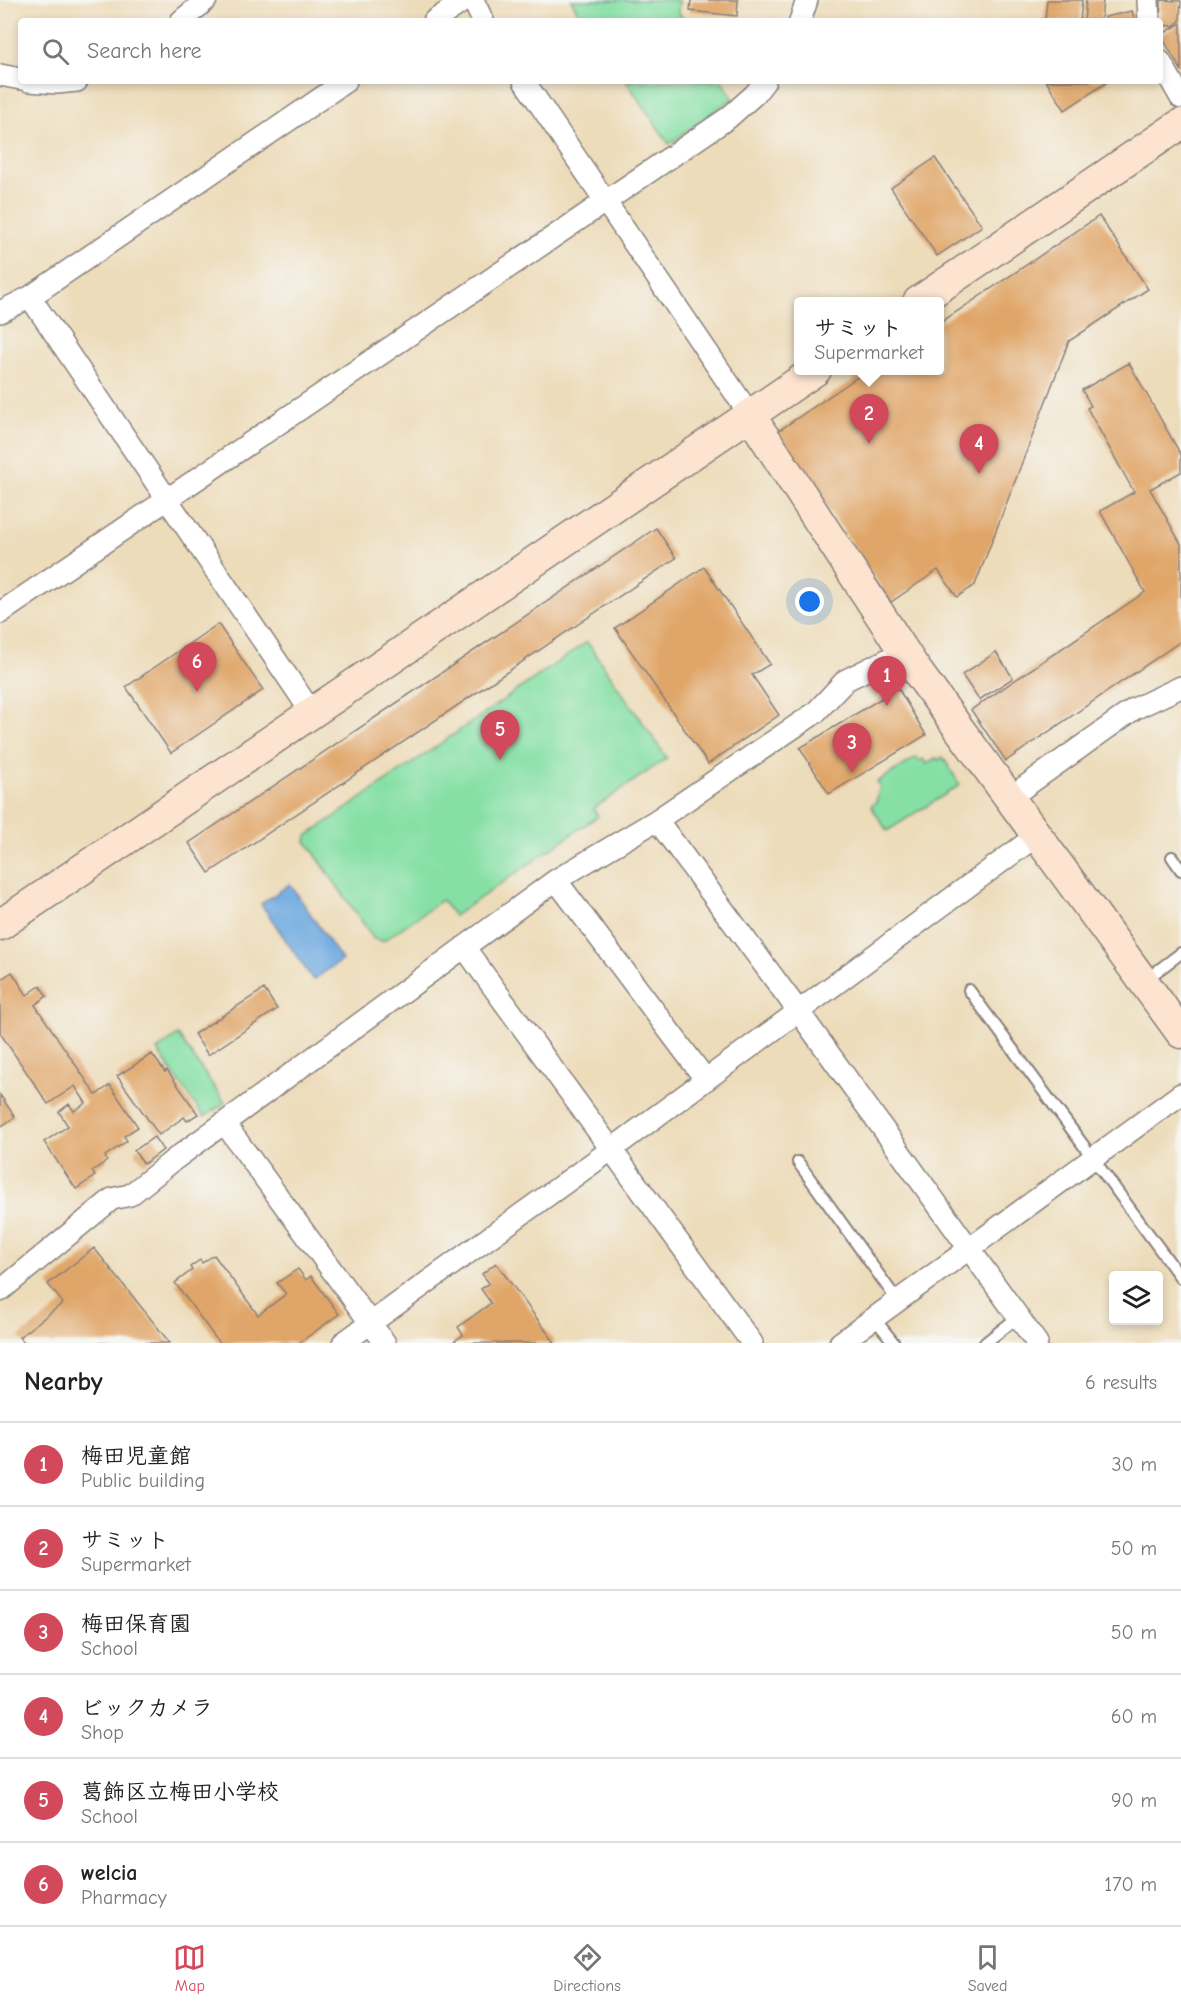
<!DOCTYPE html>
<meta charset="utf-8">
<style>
:root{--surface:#fff;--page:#f2f2f2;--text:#222;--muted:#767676;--line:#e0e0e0;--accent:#d1495b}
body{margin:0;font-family:"Comic Neue","Klee One",sans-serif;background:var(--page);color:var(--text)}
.controls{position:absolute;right:18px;bottom:18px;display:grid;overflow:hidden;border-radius:6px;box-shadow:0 3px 9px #0003}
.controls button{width:54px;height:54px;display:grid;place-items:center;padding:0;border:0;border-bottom:2px solid var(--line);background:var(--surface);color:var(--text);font:30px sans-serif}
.you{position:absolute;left:810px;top:602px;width:21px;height:21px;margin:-15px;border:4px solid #fff;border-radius:50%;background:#1a73e8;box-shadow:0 0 0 9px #1a73e833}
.badge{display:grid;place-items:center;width:39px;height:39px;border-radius:50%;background:var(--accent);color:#fff;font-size:20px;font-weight:700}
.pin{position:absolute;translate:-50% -50px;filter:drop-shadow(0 2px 3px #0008)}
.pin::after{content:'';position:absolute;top:32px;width:21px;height:18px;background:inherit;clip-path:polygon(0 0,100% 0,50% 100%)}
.popup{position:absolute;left:794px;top:297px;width:150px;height:78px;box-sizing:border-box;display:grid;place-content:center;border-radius:6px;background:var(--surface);filter:drop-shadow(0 2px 4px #0005);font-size:20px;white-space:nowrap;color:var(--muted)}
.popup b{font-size:22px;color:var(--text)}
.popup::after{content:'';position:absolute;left:50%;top:100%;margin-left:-12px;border:12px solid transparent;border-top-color:var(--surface)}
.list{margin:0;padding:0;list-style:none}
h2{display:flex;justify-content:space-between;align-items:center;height:78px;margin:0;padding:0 24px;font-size:26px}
h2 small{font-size:20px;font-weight:400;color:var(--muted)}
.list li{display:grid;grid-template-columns:39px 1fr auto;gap:18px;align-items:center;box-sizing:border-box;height:84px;padding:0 24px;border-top:2px solid var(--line)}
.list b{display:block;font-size:22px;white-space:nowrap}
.list p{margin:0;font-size:20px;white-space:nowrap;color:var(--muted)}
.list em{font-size:20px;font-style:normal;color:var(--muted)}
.icon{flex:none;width:33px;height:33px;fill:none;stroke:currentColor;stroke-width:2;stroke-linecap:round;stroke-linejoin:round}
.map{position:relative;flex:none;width:1181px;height:1343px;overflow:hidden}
.search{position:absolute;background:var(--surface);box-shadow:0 3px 9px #0003;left:18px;right:18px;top:18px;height:66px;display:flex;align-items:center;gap:15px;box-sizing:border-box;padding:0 21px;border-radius:6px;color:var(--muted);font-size:22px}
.sheet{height:582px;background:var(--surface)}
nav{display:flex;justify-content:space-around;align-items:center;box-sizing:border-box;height:84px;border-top:2px solid var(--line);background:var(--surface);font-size:16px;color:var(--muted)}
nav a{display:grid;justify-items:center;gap:3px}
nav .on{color:var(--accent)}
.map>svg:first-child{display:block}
.green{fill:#86e0a5;stroke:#548170;stroke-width:1.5}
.water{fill:#6faae0;stroke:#48668e;stroke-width:1.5}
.building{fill:#e0a568}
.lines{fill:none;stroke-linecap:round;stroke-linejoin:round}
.lane-casing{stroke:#887f7a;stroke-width:14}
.street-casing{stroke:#887f7a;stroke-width:24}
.secondary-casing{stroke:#887f7a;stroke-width:33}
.lane{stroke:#fff;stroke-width:10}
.street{stroke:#fff;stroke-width:21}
.secondary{stroke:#fde4d0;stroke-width:30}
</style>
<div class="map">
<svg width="1181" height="1343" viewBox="0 0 1181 1343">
<rect width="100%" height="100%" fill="#f6f6f2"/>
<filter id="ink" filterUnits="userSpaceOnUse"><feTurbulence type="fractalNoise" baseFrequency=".0167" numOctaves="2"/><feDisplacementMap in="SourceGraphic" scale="12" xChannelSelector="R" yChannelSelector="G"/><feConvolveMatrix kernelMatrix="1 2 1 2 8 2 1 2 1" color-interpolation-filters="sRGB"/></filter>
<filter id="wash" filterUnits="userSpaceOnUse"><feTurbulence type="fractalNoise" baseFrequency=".008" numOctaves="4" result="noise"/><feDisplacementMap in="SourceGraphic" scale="24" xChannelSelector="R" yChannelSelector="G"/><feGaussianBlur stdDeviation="1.35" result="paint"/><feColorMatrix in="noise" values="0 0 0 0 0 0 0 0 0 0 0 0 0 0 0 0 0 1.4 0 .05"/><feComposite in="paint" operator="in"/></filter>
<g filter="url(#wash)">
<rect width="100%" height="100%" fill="#eddcba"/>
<path class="green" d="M571 0H679L678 11 684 21H584Z
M626 81H722L733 98 669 144Z
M587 642 667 758 593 809 598 816 454 916 442 900 383 941 374 939 306 841 307 836Z
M917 757 919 761 923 759 926 764 936 758 938 760 943 757 960 785 887 831 871 806 876 802 880 786 877 782Z
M178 1035 225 1103 204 1117 157 1050Z"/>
<path class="water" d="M290 884 342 960 313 980 261 904Z"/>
<g id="blocks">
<path class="building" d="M691 0H738L737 16 690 11Z
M1047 0H1082L1080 21H1045Z
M1086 0H1103L1101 21H1084Z
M1161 0 1181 1 1180 21 1173 26 1160 25Z
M1132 11 1135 21H1106L1105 17Z
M1181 23V70L1161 35Z
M1046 81H1109L1065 110Z
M935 158 982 226 937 256 891 188Z
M1099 216 1148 289 1069 341 975 585 957 597 938 570 891 602 777 432 868 370H940V323Z
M1129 363 1181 455V472L1150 489 1181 544V641L1006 761 971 710 1145 592 1100 511 1134 492 1087 408 1091 406 1082 390Z
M656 528 676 558 209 873 189 843Z
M704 567 770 664 752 675 779 715 708 764 615 628Z
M218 624 263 690 171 753 126 687Z
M996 652 1013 678 979 700 962 675Z
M898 688 926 735 829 794 800 748Z
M12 972 27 995 40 986 47 996 35 1005 96 1095 110 1085 138 1127 124 1136 127 1141 105 1156 107 1161 92 1171 95 1176 76 1189 44 1142 68 1126 59 1112 69 1104 74 1111 86 1103 75 1086 48 1104 0 1033V980Z
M264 989 277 1009 208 1055 194 1034Z
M152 1054 165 1072 167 1070 198 1114 187 1121 184 1117 159 1135 117 1076Z
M0 1095 15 1117 0 1127Z
M154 1137 163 1150 144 1164 134 1151Z
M94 1248 170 1343H24L19 1337 63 1303 48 1284Z
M214 1255 258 1315 286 1294 277 1283 298 1269 306 1280 311 1276 339 1314 299 1343H219L175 1283 192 1270 190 1267 200 1260 202 1263Z
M496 1263 555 1343H452L463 1335 458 1327 491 1303 481 1289 489 1283 482 1274Z"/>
</g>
</g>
<g filter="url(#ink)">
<use href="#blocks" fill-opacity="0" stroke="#887f7a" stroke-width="1.5"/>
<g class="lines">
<defs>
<path id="lane" d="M1172 857 1181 870
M1144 981 1181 953
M969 990 1181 1278
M798 1162 897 1300
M874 1318 894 1343
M985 1343 1018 1317"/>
<path id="street" d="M473 0 483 21
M1148 0 1149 21
M181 21 206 0
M434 21 465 0
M800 21 807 0
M1160 61 1181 98
M0 75 21 79
M29 81 57 83 77 81
M524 81 750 415
M0 312 30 297
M0 613 728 118 755 94 765 81
M312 713 30 297 346 81
M1009 798 1134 709 1181 687
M657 820 799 1012 1037 1343
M556 880 706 1080
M464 947 752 1343
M225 1124 385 1343
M0 1291 112 1199 130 1195 175 1159 556 880 657 820 815 713 846 680 905 651
M343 1343 612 1149 1036 836
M840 1343 1181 1094"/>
<path id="secondary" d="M918 302 1181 124
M750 415 914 667 1181 1033
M0 925 816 370"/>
</defs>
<use href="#lane" class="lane-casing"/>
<use href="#street" class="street-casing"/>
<use href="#secondary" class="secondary-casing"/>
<use href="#lane" class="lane"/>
<use href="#street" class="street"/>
<use href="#secondary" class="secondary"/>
</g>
</g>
</svg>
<div class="controls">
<button><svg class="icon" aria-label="layers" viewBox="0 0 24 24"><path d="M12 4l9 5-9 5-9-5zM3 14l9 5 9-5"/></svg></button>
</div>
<div class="you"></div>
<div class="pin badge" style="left:887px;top:706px">1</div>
<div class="pin badge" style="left:869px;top:444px">2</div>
<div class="popup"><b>サミット</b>Supermarket</div>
<div class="pin badge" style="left:852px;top:773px">3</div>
<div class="pin badge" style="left:979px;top:474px">4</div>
<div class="pin badge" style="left:500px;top:760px">5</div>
<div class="pin badge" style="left:197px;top:692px">6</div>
<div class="search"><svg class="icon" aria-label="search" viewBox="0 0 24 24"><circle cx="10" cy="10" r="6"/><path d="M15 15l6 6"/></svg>Search here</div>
</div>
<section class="sheet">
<h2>Nearby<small>6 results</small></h2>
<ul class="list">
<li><span class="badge">1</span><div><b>梅田児童館</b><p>Public building</p></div><em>30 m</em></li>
<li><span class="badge">2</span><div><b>サミット</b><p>Supermarket</p></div><em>50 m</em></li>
<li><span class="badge">3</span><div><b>梅田保育園</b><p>School</p></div><em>50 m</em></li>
<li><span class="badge">4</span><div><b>ビックカメラ</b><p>Shop</p></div><em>60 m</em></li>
<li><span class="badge">5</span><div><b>葛飾区立梅田小学校</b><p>School</p></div><em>90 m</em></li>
<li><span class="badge">6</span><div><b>welcia</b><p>Pharmacy</p></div><em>170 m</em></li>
</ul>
</section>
<nav>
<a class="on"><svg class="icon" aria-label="map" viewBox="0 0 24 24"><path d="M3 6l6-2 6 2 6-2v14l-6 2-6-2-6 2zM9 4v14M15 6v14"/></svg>Map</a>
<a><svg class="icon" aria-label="directions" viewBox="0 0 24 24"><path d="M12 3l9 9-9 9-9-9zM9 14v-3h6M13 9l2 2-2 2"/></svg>Directions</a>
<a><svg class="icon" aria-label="saved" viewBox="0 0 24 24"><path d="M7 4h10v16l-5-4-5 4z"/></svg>Saved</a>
</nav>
